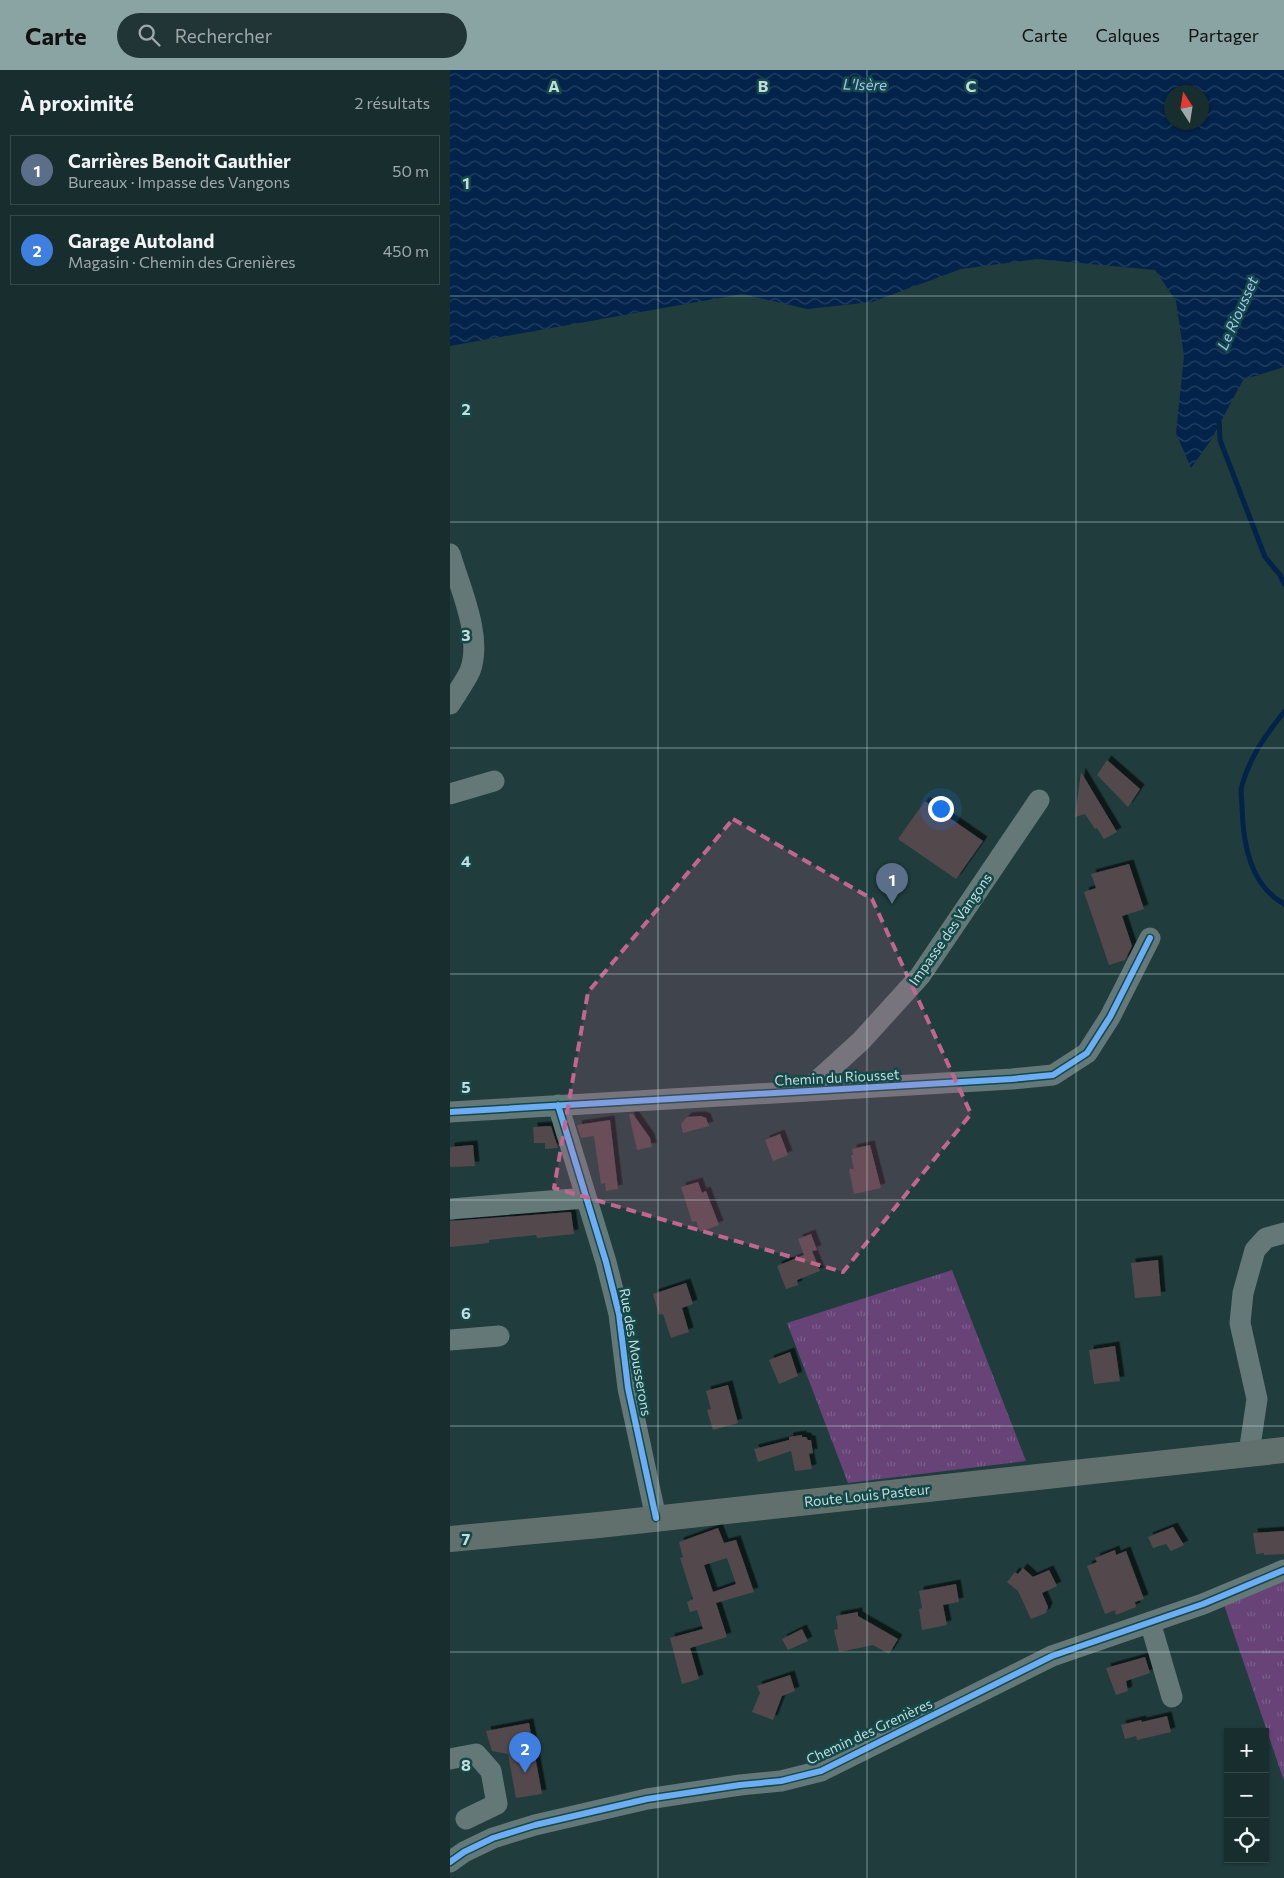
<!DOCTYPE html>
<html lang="fr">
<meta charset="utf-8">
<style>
:root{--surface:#182d2e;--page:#213536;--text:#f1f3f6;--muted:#9fa8aa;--line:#36494a;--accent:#8aa4a4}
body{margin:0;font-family:Commissioner,sans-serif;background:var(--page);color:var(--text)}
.controls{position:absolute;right:15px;bottom:15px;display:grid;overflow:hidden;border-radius:0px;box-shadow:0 1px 4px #0004}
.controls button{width:45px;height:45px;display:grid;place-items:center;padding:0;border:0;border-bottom:1px solid var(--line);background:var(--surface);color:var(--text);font:25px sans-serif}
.compass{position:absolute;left:714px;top:15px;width:45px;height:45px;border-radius:50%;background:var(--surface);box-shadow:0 1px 4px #0004;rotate:348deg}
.you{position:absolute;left:490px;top:738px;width:18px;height:18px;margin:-12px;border:4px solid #fff;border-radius:50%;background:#1a73e8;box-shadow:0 0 0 8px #1a73e833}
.badge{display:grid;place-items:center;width:32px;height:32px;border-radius:50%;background:var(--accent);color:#fff;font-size:16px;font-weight:700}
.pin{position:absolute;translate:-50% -41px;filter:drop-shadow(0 1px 2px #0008)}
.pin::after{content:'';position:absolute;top:26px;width:18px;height:15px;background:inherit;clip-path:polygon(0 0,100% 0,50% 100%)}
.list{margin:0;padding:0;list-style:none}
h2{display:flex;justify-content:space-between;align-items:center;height:65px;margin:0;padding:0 20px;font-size:21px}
h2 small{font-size:16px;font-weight:400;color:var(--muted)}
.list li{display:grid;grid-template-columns:32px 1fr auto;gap:15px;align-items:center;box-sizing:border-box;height:70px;margin:0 10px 10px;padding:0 10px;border:1px solid var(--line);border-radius:0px}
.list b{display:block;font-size:19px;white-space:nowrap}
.list p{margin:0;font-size:16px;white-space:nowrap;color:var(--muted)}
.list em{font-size:16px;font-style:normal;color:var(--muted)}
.icon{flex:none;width:28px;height:28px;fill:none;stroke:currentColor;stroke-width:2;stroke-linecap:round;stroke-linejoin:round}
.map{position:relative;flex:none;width:834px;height:1808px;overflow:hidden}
header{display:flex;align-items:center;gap:30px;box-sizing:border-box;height:70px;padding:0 25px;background:var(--accent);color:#111}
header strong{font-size:24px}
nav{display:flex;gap:28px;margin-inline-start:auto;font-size:18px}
.search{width:350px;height:45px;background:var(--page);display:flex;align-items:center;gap:12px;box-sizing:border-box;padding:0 18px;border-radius:28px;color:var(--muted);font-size:19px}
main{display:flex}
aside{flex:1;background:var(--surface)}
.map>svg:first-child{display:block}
.grass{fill:url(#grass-tufts)}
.water{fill:url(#water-waves);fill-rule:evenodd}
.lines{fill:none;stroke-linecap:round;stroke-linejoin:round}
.stream{stroke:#03234a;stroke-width:5}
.building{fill:#53494d;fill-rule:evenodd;filter:url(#shadow)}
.minor{stroke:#647878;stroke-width:21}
.major{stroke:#61706c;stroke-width:26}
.cycleway-casing{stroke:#144849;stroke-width:9}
.cycleway{stroke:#6dadf4;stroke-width:6}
.marked{fill:#c2668f;fill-opacity:0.2;stroke:#c2668f;stroke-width:4;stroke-dasharray:10 6;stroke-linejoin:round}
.grid{fill:none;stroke:#c3dcdc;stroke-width:1;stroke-opacity:0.55}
.labels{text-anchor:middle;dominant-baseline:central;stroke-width:5;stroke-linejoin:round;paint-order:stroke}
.street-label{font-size:14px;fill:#c3dcdc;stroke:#144849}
.water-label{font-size:15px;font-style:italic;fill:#a4c3ef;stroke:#144849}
.grid-label{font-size:16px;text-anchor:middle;font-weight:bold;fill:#c3dcdc;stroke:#144849;stroke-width:5;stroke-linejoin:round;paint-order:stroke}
</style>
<header>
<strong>Carte</strong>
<div class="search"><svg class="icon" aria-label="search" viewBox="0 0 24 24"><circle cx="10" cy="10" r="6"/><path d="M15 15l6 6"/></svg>Rechercher</div>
<nav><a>Carte</a><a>Calques</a><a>Partager</a></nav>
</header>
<main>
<aside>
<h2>À proximité<small>2 résultats</small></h2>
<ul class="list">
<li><span class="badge" style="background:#5c6f8a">1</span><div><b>Carrières Benoit Gauthier</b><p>Bureaux · Impasse des Vangons</p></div><em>50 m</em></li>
<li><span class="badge" style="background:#3f7fe0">2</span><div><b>Garage Autoland</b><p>Magasin · Chemin des Grenières</p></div><em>450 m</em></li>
</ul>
</aside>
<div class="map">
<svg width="834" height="1808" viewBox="0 0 834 1808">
<defs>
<pattern id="grass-tufts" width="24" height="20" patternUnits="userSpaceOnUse" patternTransform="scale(1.25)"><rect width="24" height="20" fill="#674378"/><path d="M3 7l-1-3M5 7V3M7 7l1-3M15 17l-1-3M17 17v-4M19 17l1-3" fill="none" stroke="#7b5e8b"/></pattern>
<pattern id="water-waves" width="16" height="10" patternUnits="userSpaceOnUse" patternTransform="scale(1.25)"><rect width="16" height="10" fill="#03234a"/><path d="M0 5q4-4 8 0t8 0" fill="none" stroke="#264264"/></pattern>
<filter id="shadow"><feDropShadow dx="4.5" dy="-4.5" stdDeviation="0" flood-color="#0009"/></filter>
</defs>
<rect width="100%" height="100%" fill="#203c3d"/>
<path class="grass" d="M502 1200 576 1391 398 1413 337 1253Z
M834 1506V1711L772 1529Z"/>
<path class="water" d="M0 0H834V297L793 310 761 370 741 398 726 363 734 286 726 231 705 200 587 189 511 199 422 232 357 239 292 224 0 276ZM722 22H752V52H722Z"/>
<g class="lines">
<path class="stream" d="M769 349 770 370 815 487 830 505 834 514
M834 642C815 666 801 685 792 715 790 721 792 730 792 737 793 774 800 815 834 834"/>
</g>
<path class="building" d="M657 690 690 719 678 737 647 705Z
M631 702 667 762 654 769 647 758 645 759 635 744 625 747Z
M475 731 533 771 506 809 448 769Z
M679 794 694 839 672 846 682 876 675 890 659 895 634 822 646 818 641 804Z
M179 1044H183L200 1068 202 1077 187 1080Z
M251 1046 256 1048 259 1056 233 1063 231 1054 237 1047Z
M160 1050 168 1119 156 1121 155 1113 151 1114 144 1066 131 1068 127 1055Z
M101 1056 108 1078 95 1079V1073H84L83 1057Z
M330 1064 338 1085 323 1091 315 1070Z
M23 1075 25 1096 0 1097V1077Z
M420 1075 431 1118 404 1124 399 1099H404L401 1085H403L402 1079Z
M248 1112 252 1123 256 1121 269 1155 250 1162 246 1151 242 1152 231 1117Z
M121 1142 124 1164 87 1168 86 1165 39 1170V1173L0 1177V1151Z
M361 1164 367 1180 362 1181 370 1201 347 1210 348 1215 336 1219 327 1196 361 1182 354 1185 348 1169Z
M708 1190 711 1226 685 1228 681 1193Z
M236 1213 243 1234 232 1238 239 1262 221 1268 213 1244 209 1245 203 1224Z
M665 1276 670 1311 644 1314 639 1280Z
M340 1282 348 1306 329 1314 319 1290Z
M278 1315 288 1353 263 1360 257 1340 261 1339 256 1321Z
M352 1365V1367H356L358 1370H361L363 1383 359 1384 362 1399 345 1401 341 1381 308 1392 304 1379 339 1370V1367Z
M723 1457 734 1475 721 1481 716 1474 703 1478 698 1467Z
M268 1458 274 1473 286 1470 304 1522 266 1533 277 1567 240 1578 249 1609 232 1614 220 1568 253 1559 247 1540 240 1542 237 1532 243 1529 230 1488 233 1487 229 1472ZM277 1488 286 1514 263 1522 254 1495Z
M834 1461V1484L814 1485V1483L806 1484 803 1463Z
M665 1480 666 1485 676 1481 694 1529 685 1532 686 1537 666 1545 665 1540 655 1544 637 1496 647 1492 645 1488Z
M573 1498 583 1507 599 1500 607 1516 592 1523 598 1537 596 1543 581 1549 568 1521 557 1512 565 1502 568 1504Z
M506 1514 509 1532 493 1535 497 1555 472 1560 469 1539 472 1538 469 1521Z
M408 1542V1546L448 1569 439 1584 423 1575 389 1582 384 1560 388 1559 386 1546Z
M352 1559 358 1571 338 1580 332 1569Z
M695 1587 700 1603 676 1611 678 1621 666 1625 656 1598Z
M340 1605 345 1621 332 1626 323 1650 302 1642 310 1623 307 1616Z
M717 1646 721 1662 687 1670 686 1666 675 1669 671 1655 691 1650 692 1652Z
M79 1653 92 1724 66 1728 58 1684 42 1681 36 1661Z"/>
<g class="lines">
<path class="minor" d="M0 484C10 518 33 567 20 601 15 612 6 624 0 634
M0 724 44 711
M356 1021 411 971 470 906 589 730
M108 1035 156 1192 169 1244 178 1318 206 1448
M0 1042 562 1009 603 1005 637 983 660 947 700 868
M0 1139 136 1128
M0 1270 49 1266
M799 1383 807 1329 790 1253 793 1223 805 1180 816 1168 834 1163
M700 1552 722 1627
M0 1689 26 1684 41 1701 47 1734 16 1749
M0 1792 14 1782 43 1768 85 1755 197 1729 290 1715 331 1711 371 1701 602 1586 753 1534 834 1500"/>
<path class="major" d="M0 1469 149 1455 834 1380"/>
<defs>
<path id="cycleway" d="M108 1035 156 1192 169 1244 178 1318 206 1448
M0 1042 562 1009 603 1005 637 983 660 947 700 868
M0 1792 14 1782 43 1768 85 1755 197 1729 290 1715 331 1711 371 1701 602 1586 753 1534 834 1500"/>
</defs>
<use href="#cycleway" class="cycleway-casing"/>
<use href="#cycleway" class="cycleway"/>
</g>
<path class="marked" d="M283 749 422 829 521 1044 393 1202 104 1118 138 922Z"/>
<path class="grid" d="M208 0V1808M417 0V1808M626 0V1808M0 226H834M0 452H834M0 678H834M0 904H834M0 1130H834M0 1356H834M0 1582H834"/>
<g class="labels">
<g class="street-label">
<text transform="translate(500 859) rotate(-55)">Impasse des Vangons</text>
<text transform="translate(387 1007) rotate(-3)">Chemin du Riousset</text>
<text transform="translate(186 1282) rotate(80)">Rue des Mousserons</text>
<text transform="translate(417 1425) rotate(-6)">Route Louis Pasteur</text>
<text transform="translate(419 1661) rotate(-25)">Chemin des Grenières</text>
</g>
<g class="water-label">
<text transform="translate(415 14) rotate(1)">L'Isère</text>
<text transform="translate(787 243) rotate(-66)">Le Riousset</text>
</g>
</g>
<g class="grid-label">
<text x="104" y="22">A</text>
<text x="313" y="22">B</text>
<text x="521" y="22">C</text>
<text x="16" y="119">1</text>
<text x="16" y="345">2</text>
<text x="16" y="571">3</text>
<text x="16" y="797">4</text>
<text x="16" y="1023">5</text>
<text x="16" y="1249">6</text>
<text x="16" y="1475">7</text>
<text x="16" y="1701">8</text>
</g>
</svg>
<div class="controls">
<button>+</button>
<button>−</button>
<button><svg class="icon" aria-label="locate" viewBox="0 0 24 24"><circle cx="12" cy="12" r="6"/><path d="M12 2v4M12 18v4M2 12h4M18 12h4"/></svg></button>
</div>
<svg class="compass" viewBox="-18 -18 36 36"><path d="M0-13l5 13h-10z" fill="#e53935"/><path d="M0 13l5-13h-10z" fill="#9fa8aa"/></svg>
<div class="you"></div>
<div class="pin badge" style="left:442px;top:834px;background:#5c6f8a">1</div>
<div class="pin badge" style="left:75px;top:1703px;background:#3f7fe0">2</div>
</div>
</main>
